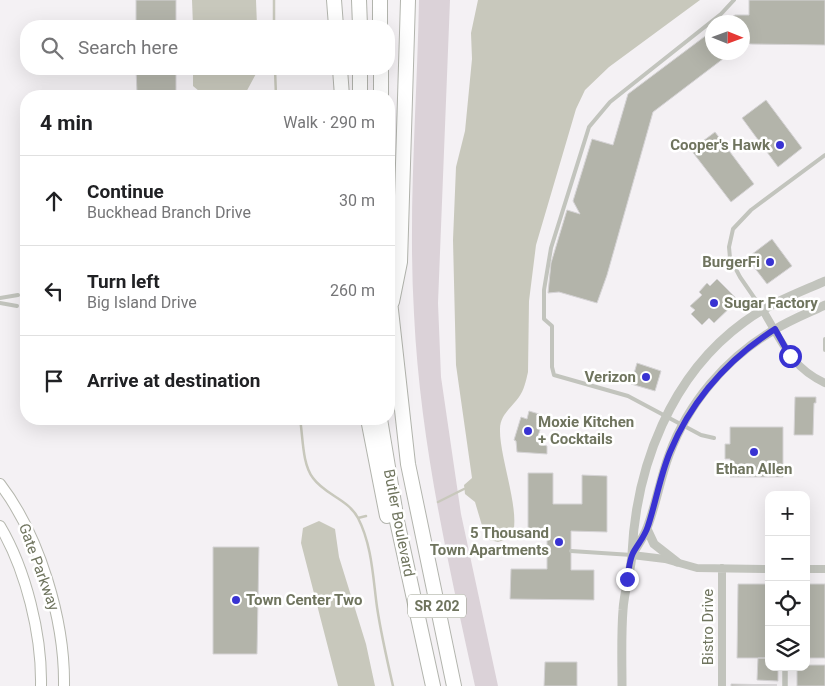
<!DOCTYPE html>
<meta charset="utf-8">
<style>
:root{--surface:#fff;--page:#f2f2f2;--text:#202124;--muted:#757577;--line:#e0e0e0}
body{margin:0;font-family:Roboto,sans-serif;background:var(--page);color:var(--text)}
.controls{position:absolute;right:15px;bottom:15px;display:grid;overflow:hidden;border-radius:10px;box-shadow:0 5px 20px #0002}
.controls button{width:45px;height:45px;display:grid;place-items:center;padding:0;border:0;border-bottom:1px solid var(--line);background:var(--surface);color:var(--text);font:25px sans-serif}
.compass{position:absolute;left:705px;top:15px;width:45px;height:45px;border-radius:50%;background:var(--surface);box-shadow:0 5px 20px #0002;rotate:91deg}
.stop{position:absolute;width:15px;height:15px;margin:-11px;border:4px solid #3933d2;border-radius:50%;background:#fff}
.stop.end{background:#3933d2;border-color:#fff;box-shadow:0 1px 5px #0008}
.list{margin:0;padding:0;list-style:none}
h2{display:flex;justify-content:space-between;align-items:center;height:65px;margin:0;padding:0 20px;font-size:21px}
h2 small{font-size:16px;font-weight:400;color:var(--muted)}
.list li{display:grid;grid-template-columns:32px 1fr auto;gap:15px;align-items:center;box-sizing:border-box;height:90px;padding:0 20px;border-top:1px solid var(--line)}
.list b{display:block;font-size:19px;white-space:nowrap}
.list p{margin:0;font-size:16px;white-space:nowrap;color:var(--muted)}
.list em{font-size:16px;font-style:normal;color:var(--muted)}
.icon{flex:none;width:28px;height:28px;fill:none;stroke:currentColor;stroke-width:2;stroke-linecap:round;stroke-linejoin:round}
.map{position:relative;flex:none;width:825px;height:686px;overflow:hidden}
.search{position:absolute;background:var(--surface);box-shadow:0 5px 20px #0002;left:20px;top:20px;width:375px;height:55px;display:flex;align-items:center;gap:12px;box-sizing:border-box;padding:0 18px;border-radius:20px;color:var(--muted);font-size:19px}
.panel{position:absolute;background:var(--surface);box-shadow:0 5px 20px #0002;left:20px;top:90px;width:375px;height:335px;border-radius:20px}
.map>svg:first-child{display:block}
.green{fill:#dbd2d8}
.water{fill:#c8c8bc}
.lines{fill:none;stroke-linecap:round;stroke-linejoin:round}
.stream{stroke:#c8c8bc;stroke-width:2.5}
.building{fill:#b3b4aa;stroke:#d5d3d5}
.secondary-casing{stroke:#b5b7ae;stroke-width:12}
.motorway-casing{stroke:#b2b4ad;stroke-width:16}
.service{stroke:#c2c4bd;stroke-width:4}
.pedestrian{stroke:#c2c4bd;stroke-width:5.5}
.minor{stroke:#c2c4bd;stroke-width:8}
.tertiary{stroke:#c2c4bd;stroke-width:9}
.secondary{stroke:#fff;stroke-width:10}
.motorway{stroke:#fff;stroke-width:14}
.route{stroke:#3933d2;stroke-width:6}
.poi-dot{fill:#3933d2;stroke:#fff;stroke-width:2}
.labels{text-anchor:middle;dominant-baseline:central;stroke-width:5;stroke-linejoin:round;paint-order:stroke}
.shield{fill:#fff;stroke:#9a9e8e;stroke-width:1}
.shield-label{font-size:14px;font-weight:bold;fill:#6f745e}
.poi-label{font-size:15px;font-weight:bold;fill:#6f745e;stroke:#fff;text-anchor:end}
.street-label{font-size:15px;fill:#6f745e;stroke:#fff}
</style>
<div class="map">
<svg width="825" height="686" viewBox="0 0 825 686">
<rect width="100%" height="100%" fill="#f4f1f4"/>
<path class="green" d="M419 0H450L438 303 441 377 461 514 498 686H475C448 563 420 440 414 314 408 209 417 105 419 0Z"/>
<path class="water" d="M192 0H256L257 26H193Z
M478 0H700L609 67 585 90 576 109 536 245 529 301 528 372C526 381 524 390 519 397 511 408 500 415 500 429 499 457 523 517 511 538L498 542 486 539 475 502 465 494 464 485 472 478 456 365 453 240 456 167 465 131 472 59 471 33Z
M193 69H257V72L244 96H205L193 86Z
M319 521 335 529 339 557 366 644 375 686H338L301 543 303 528Z"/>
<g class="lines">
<path class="stream" d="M274 0V26
M275 69 276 96
M300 419C303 436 302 464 313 478 325 495 348 499 358 518 372 545 373 578 377 607 381 634 387 660 393 686
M438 502 464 489
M358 518 366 516"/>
</g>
<path class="building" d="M136 0H176V26H136Z
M749 0H825V45L750 44 748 41 742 45V22H724L735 15H749Z
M712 31V52H732L653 112 607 275 597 303 559 292 548 293 551 263 567 210 580 214 573 201 592 139 613 145 628 94Z
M136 69H176V93H137Z
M766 100 802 148 778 167 742 118Z
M715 132 754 184 731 202 691 150Z
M772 239 792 266 767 284 747 258Z
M717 279 738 300 714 323 709 318 702 325 691 314 695 310 690 306 702 295 699 292 707 283 710 286Z
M637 363 661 371 655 391 631 384Z
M795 397H816V403H814L813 435H794Z
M529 411 539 414 537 422 542 424 537 439 541 440 540 444 547 446V454L517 452 516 441 514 440 521 417 527 419Z
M730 427H783V477H730V459H725V444H730Z
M528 473H553V504H582V475L607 476V532L571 531V570H594V600L510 599 511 569H547V529H528Z
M213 547H259L257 654H213Z
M738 584H769V658H737Z
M806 584H825V658H806Z
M758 658H769V667H778V681L757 680Z
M545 662H577V686H544Z
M806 665H825V686H797V667H806Z
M731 684 777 685 731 686Z"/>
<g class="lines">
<defs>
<path id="secondary" d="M0 484C40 536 65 621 64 686
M0 526C26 570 42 635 41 686"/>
<path id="motorway" d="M334 0 336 26
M359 0 360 26
M380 0V26
M340 69 342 96
M360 69V96
M381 69V96
M389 292 408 464 454 686
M392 302 400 262 408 0
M368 419 387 516
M380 419 397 521 433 686"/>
</defs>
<use href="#secondary" class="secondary-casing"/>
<use href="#motorway" class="motorway-casing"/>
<path class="service" d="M0 298 18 295
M0 303 17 306
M762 309 740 277 730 258 729 247 733 229 751 210 825 155
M825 339V350
M714 438 701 435 628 396 554 375 552 367V326L544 319V290L551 248 589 127 610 102 721 14 734 0
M571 551 632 555"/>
<path class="pedestrian" d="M785 667V686"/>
<path class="minor" d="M762 309C782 341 790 367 825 383
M632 555 665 559 697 568 769 569
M806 569H825
M722 686V568"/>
<path class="tertiary" d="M647 529 654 544 677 562
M632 555C637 546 644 537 647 528 656 505 660 479 669 455 688 403 726 358 774 330 790 320 808 313 825 305
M622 686C622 661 621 635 623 610 624 591 631 572 632 554 636 466 671 375 744 322 768 304 798 293 825 281"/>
<use href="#secondary" class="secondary"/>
<use href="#motorway" class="motorway"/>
</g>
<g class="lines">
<path class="route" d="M627 579C629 571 629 561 633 553 638 544 645 536 648 526 656 502 660 476 670 452 692 399 727 360 775 329L790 356"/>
</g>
<g class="poi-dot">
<circle cx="780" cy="145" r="5"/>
<circle cx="770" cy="262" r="5"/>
<circle cx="714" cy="303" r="5"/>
<circle cx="646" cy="377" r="5"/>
<circle cx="528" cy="431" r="5"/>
<circle cx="754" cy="452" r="5"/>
<circle cx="559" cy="542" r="5"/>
<circle cx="236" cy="600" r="5"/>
</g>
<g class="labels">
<rect class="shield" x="408" y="594.5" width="58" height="23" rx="4"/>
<g class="shield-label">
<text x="437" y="606">SR 202</text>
</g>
<g class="poi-label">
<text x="770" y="145">Cooper's Hawk</text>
<text x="760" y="262">BurgerFi</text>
<text x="724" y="303" text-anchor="start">Sugar Factory</text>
<text x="636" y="377">Verizon</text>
<text x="538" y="422" text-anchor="start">Moxie Kitchen<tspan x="538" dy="17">+ Cocktails</tspan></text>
<text x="754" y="469" text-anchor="middle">Ethan Allen</text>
<text x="549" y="533">5 Thousand<tspan x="549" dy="17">Town Apartments</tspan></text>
<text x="246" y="600" text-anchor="start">Town Center Two</text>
</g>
<g class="street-label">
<text transform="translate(399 523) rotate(79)">Butler Boulevard</text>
<text transform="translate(39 567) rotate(70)">Gate Parkway</text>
<text transform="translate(708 627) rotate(-90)">Bistro Drive</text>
</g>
</g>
</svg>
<div class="controls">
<button>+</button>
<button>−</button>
<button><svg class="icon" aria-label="locate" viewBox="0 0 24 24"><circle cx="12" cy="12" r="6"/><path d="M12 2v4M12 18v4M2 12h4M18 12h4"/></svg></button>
<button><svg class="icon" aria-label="layers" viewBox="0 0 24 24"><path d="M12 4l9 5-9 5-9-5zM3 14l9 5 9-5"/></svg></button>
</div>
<svg class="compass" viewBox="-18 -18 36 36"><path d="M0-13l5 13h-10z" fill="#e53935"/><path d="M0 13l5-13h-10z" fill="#757577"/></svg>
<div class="stop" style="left:790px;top:356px"></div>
<div class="stop end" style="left:627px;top:579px"></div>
<div class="search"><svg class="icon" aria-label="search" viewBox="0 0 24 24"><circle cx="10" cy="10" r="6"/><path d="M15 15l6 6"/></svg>Search here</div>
<section class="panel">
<h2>4 min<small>Walk · 290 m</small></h2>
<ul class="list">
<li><svg class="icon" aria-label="ahead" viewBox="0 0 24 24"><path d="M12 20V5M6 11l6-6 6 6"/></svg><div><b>Continue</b><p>Buckhead Branch Drive</p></div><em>30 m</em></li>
<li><svg class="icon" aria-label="left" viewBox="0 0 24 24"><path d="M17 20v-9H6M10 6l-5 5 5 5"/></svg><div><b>Turn left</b><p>Big Island Drive</p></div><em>260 m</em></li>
<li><svg class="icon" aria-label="arrive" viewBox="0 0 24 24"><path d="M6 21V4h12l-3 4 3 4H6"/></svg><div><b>Arrive at destination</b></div></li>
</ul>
</section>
</div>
